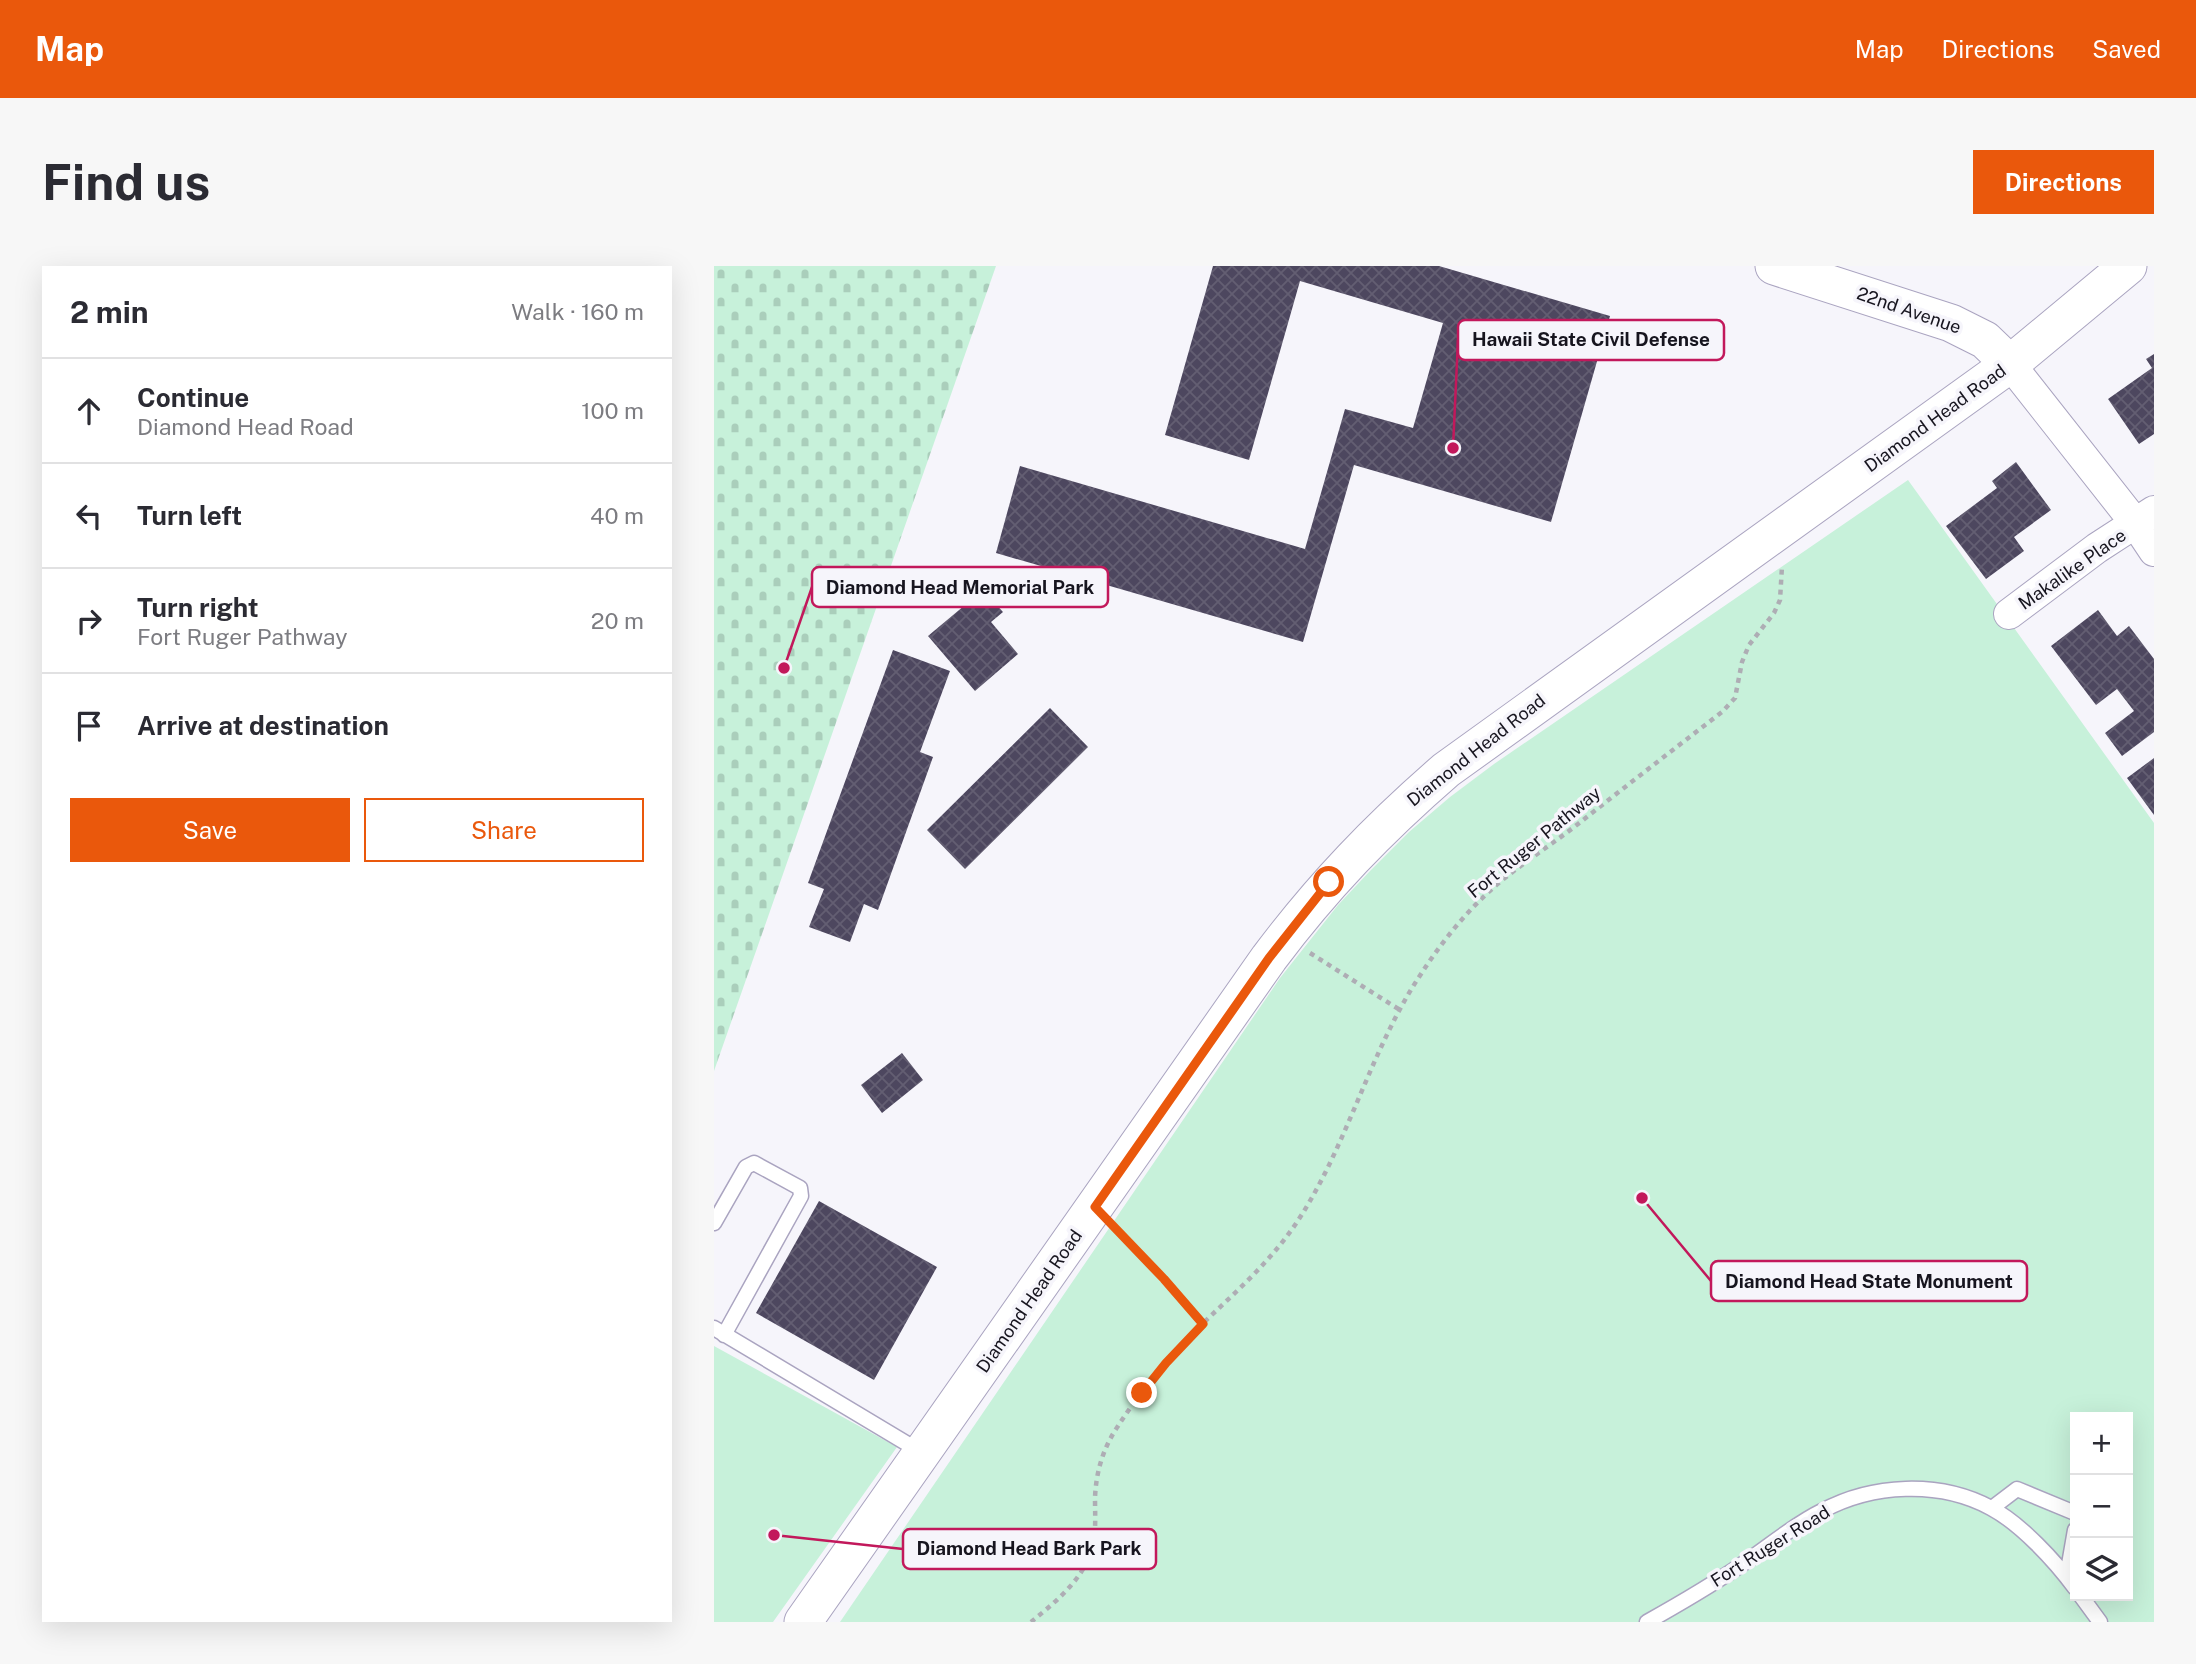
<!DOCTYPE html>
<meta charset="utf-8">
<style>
:root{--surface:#fff;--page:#f7f7f7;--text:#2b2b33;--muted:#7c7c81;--line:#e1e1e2;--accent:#ea580c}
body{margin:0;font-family:"Public Sans",sans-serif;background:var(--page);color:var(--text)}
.controls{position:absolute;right:21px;bottom:21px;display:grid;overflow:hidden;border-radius:0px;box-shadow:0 7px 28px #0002}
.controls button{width:63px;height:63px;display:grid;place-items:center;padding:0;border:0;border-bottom:2px solid var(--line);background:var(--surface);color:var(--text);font:35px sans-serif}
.stop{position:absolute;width:21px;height:21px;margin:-16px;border:5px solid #ea580c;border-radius:50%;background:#fff}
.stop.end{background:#ea580c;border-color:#fff;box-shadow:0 2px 7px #0008}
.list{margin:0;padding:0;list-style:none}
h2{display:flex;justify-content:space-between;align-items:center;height:91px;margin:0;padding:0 28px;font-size:30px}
h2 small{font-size:23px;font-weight:400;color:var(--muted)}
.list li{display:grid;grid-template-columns:46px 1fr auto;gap:21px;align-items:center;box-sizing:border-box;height:105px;padding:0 28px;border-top:2px solid var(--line)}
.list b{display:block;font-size:26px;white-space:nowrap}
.list p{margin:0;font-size:23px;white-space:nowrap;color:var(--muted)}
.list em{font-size:23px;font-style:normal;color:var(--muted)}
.actions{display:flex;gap:14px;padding:21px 28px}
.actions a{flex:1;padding:16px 0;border:2px solid var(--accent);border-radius:0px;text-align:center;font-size:24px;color:var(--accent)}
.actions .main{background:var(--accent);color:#fff}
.icon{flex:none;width:38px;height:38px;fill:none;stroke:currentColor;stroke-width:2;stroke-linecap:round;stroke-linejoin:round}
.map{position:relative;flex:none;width:1440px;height:1356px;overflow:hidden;border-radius:0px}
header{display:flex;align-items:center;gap:42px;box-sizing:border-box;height:98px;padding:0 35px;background:var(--accent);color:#fff}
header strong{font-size:33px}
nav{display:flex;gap:38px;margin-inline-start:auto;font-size:24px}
.intro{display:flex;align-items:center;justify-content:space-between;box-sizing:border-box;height:168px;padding:0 42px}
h1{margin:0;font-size:49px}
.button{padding:18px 32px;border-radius:0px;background:var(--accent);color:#fff;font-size:24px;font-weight:700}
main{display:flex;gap:42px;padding:0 42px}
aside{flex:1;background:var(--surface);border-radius:0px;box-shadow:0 7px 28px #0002}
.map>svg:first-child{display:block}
.green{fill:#c7f1da;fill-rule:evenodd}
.cemetery{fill:url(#cemetery-stones)}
.building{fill:url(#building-cross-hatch)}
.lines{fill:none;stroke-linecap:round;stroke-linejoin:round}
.service-casing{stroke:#aaa4c0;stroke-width:17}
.minor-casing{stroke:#aaa4c0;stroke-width:32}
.tertiary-casing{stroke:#aaa4c0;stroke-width:39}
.path{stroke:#aeadb4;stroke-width:4.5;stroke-dasharray:5 5;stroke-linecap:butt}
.service{stroke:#fff;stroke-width:14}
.minor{stroke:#fff;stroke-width:30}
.tertiary{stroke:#fff;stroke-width:37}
.route{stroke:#ea580c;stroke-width:9}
.labels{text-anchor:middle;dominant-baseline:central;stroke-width:7;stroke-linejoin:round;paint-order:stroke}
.street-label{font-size:18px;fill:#17151f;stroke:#f6f5fb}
.leader{fill:none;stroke:#c2185b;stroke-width:2.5}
.callout-dot{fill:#c2185b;stroke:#f6f5fb;stroke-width:2.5}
.callout{fill:#f6f5fb;stroke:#c2185b;stroke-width:2.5}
.callout-label{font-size:19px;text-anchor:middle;font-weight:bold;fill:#17151f}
</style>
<header>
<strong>Map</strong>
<nav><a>Map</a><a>Directions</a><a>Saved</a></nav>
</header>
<div class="intro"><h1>Find us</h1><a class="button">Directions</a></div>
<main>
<aside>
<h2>2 min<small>Walk · 160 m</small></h2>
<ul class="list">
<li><svg class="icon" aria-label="ahead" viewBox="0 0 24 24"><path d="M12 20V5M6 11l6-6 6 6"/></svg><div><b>Continue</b><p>Diamond Head Road</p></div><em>100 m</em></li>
<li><svg class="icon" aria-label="left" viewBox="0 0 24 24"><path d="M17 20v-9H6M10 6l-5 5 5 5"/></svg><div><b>Turn left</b></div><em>40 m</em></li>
<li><svg class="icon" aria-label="right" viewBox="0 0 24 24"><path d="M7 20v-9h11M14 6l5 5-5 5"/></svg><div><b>Turn right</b><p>Fort Ruger Pathway</p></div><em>20 m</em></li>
<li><svg class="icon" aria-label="arrive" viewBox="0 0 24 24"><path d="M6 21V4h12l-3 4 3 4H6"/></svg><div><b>Arrive at destination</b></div></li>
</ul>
<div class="actions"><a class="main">Save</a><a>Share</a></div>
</aside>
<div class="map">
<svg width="1440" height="1356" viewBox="0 0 1440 1356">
<defs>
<pattern id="cemetery-stones" width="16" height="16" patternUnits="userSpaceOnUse" patternTransform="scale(1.75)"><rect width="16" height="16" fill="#c7f1da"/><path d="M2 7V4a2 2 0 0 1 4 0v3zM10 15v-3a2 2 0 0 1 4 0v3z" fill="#aacebb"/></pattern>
<pattern id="building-cross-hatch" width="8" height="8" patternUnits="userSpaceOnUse" patternTransform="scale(1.75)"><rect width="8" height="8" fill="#4d475f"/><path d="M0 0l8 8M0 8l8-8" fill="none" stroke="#635e72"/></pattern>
</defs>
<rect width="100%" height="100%" fill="#f6f5fb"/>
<path class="green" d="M1194 214 1440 557V1356H126L566 712 624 639 656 605 695 566 736 531 780 498ZM1361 1151H1414V1330H1361Z
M0 1080 183 1181 59 1356H0Z"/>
<path class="cemetery" d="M0 0H282L0 805Z"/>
<path class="building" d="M499 0H725L896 50 837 256 640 199 589 376 282 287 306 200 591 283 631 143 699 162 729 57 586 15 535 194 451 169Z
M1440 88V168L1425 178 1394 133 1438 102 1432 93Z
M1302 196 1337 244 1300 271 1310 285 1272 313 1232 260 1283 222 1278 215Z
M261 314 289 346 277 356 304 388 261 425 214 370 257 334 249 324Z
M1384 344 1403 370 1415 360 1440 393V466L1408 490 1391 467 1420 445 1403 423 1382 439 1337 380Z
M179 384 236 405 206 486 219 491 164 644 150 638 136 676 95 661 110 623 94 617Z
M336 442 374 481 251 603 213 564Z
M1440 492V549L1413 512Z
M188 787 209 814 168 847 147 819Z
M105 935 223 1001 160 1114 42 1047Z"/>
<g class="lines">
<defs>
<path id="service" d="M0 957 32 901 40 897 86 922 87 930 10 1069
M0 1062 207 1186
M1278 1242 1303 1223 1361 1247
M1353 1310 1361 1264
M1367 1330 1386 1356
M933 1356C967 1337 1001 1317 1033 1295 1058 1278 1081 1258 1108 1245 1158 1218 1225 1214 1277 1242 1307 1258 1341 1295 1361 1322"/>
<path id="minor" d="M1296 98 1422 258 1440 285
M1295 348 1383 282 1440 245"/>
<path id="tertiary" d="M1060 0 1237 57 1271 74 1296 98
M89 1356 555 692C609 620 664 563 732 504L1296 98 1414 0"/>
</defs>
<use href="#service" class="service-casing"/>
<use href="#minor" class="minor-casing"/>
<use href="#tertiary" class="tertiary-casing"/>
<path class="path" d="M596 687 686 744
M403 964 489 1058
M317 1356C338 1339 365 1317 375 1291 383 1271 381 1253 381 1232 382 1206 389 1182 404 1160 426 1126 453 1093 482 1064 518 1029 555 998 583 956 634 879 656 784 707 708 727 677 751 647 779 622 805 599 836 580 864 558 912 520 960 483 1008 446L1021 432 1028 396 1035 379 1060 347 1066 334 1068 300"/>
<use href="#service" class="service"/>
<use href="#minor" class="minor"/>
<use href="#tertiary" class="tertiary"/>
</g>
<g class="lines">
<path class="route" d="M428 1127 452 1097 489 1058 450 1013 381 941 555 692 615 616"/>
</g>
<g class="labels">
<g class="street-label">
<text transform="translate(1195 44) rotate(19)">22nd Avenue</text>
<text transform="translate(1221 152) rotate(-36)">Diamond Head Road</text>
<text transform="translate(1358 303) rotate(-35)">Makalike Place</text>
<text transform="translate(762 484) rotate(-38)">Diamond Head Road</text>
<text transform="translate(820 576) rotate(-39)">Fort Ruger Pathway</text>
<text transform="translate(315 1035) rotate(-55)">Diamond Head Road</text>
<text transform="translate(1056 1280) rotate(-32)">Fort Ruger Road</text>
</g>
</g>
<path class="leader" d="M739 182L744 74M70 402L98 321M928 932L997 1015M60 1269L189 1283"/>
<g class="callout-dot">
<circle cx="739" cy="182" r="7"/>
<circle cx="70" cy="402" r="7"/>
<circle cx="928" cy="932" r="7"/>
<circle cx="60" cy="1269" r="7"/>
</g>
<g class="callout">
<rect x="744" y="54" width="266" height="40" rx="7"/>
<rect x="98" y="301" width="296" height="40" rx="7"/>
<rect x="997" y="995" width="316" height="40" rx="7"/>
<rect x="189" y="1263" width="253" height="40" rx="7"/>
</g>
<g class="callout-label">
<text x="877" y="80">Hawaii State Civil Defense</text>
<text x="246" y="328">Diamond Head Memorial Park</text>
<text x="1155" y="1022">Diamond Head State Monument</text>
<text x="315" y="1289">Diamond Head Bark Park</text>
</g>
</svg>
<div class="controls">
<button>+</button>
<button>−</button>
<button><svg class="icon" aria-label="layers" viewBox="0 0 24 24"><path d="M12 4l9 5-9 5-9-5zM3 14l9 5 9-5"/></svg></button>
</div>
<div class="stop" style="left:615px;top:616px"></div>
<div class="stop end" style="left:428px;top:1127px"></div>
</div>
</main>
